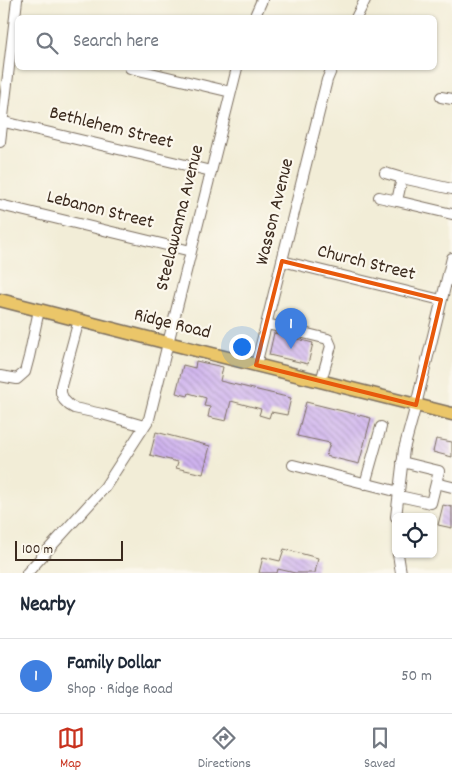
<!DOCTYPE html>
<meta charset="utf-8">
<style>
:root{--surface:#fff;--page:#f6f6f7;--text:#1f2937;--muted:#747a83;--line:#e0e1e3;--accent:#c8321e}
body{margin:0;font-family:Dekko,sans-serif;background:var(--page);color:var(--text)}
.controls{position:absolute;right:15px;bottom:15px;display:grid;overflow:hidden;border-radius:8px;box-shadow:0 1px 4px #0004}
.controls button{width:45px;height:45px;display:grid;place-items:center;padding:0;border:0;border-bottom:1px solid var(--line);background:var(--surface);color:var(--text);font:25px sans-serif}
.scale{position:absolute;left:15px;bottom:12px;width:108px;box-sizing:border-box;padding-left:5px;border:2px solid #3b2a1e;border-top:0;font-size:14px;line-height:18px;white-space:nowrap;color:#3b2a1e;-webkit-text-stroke:4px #fbf7ec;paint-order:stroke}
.you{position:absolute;left:241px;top:346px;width:18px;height:18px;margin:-12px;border:4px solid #fff;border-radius:50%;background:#1a73e8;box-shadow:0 0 0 8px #1a73e833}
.badge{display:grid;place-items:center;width:32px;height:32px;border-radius:50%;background:var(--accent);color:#fff;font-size:16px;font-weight:700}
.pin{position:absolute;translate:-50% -41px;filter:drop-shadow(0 1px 2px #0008)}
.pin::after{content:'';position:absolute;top:26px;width:18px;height:15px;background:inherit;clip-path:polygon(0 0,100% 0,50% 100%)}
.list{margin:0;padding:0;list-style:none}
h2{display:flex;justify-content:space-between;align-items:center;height:65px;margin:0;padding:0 20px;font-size:21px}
h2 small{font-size:16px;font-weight:400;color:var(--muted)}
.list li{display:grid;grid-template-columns:32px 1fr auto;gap:15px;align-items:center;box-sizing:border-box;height:75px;padding:0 20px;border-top:1px solid var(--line)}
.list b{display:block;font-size:19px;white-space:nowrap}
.list p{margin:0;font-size:16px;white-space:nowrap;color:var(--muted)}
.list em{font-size:16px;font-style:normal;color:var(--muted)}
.icon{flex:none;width:28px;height:28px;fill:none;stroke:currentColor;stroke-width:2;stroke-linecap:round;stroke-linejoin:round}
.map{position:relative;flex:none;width:452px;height:573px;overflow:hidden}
.search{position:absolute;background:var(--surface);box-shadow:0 1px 4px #0004;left:15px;right:15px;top:15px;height:55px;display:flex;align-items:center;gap:12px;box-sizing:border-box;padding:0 18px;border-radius:8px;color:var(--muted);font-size:19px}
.sheet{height:140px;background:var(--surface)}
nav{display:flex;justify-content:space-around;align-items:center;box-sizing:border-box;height:70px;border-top:1px solid var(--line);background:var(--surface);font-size:14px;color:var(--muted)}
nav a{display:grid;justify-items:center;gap:2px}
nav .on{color:var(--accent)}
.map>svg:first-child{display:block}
.building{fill:url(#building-back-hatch)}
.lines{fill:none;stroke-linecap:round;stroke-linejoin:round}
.minor-casing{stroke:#7b6e5f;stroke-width:12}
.major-casing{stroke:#7b6e5f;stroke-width:15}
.path{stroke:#7b6e5f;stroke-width:1;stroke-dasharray:1 4;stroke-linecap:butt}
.minor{stroke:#fff;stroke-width:10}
.major{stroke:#ebc669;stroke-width:12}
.marked{fill:none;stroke:#e8590c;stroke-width:4;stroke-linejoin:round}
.labels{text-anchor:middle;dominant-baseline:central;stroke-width:4.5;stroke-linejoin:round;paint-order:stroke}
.street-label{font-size:19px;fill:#3b2a1e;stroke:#fbf7ec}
</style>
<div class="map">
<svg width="452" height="573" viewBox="0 0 452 573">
<defs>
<pattern id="building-back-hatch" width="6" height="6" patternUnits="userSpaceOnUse" patternTransform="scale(1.25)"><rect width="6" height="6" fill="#cfb3ef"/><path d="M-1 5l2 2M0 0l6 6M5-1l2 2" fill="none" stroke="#a992c1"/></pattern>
</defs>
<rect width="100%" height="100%" fill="#fbf7ec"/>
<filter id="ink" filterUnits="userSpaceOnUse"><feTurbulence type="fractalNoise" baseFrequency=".02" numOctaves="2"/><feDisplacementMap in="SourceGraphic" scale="10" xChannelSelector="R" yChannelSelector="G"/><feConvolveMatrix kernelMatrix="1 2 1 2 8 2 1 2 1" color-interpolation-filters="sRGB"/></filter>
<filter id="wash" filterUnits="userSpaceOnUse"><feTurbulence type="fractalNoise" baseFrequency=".0096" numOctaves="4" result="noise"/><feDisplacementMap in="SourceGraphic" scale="20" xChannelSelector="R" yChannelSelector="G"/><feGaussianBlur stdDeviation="1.12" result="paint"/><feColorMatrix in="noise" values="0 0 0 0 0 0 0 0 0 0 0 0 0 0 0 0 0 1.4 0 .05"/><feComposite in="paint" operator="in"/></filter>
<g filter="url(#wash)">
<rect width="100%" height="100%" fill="#f2edd7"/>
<g id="blocks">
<path class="building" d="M274 333 313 343 308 364 269 355Z
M196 361 223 367 220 381 291 398 287 415 271 412 269 418 259 415 261 409 231 401 226 421 208 417 210 407 204 406 206 398 189 393 188 396 176 393 183 365 195 368Z
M306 402 371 418 359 464 326 456 330 443 297 436Z
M156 432 210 446 203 474 176 468 178 462 150 455Z
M436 439 452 442V457L433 452Z
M443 505 452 507V528L438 525Z
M284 549 318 558 315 573H295L278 569 277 573H259L263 557 280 561Z"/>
</g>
</g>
<g filter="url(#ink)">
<use href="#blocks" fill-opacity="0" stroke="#7b6e5f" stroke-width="1"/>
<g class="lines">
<defs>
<path id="minor" d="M254 18 262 0
M356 18 365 0
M130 68 231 92
M441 97 452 99
M0 121 211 171
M0 142 17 0
M385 173 402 178
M452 189 402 178 397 201 452 214
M379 197 397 201
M0 205 191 251
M282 261 441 300
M79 320 61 386V393L64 400 69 405 74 408 102 414 144 426
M267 324 328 339 331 346 321 381
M256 365 327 80 332 68
M0 376 17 379 25 372 29 357 39 310
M293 465 399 492
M436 483 452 487
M365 484 381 427
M399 496 431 503 439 471 402 462
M396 517 404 449 416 405 452 258
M398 554 401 573
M27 573 105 487 149 419 237 68"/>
<path id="major" d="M0 300 168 343 452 414"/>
</defs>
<use href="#minor" class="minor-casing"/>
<use href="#major" class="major-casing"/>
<path class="path" d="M427 420 429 421"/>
<use href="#minor" class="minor"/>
<use href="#major" class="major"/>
</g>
</g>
<path class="marked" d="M282 261 441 300 416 405 256 365Z"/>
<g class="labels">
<g class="street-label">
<text transform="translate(111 129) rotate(14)">Bethlehem Street</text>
<text transform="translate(100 211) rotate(14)">Lebanon Street</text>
<text transform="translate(276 212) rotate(-76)">Wasson Avenue</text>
<text transform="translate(181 218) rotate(-76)">Steelawanna Avenue</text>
<text transform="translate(366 264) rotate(14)">Church Street</text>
<text transform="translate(172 325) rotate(14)">Ridge Road</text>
</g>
</g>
</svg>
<div class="controls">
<button><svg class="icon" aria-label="locate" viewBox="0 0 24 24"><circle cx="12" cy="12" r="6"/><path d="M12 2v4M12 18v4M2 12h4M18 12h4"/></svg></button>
</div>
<div class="scale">100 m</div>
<div class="you"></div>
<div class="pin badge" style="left:291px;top:349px;background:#3f7fe0">1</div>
<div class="search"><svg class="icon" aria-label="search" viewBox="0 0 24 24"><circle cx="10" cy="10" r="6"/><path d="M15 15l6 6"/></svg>Search here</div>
</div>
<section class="sheet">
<h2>Nearby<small></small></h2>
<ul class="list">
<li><span class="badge" style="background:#3f7fe0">1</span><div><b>Family Dollar</b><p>Shop · Ridge Road</p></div><em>50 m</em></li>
</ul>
</section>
<nav>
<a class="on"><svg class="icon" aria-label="map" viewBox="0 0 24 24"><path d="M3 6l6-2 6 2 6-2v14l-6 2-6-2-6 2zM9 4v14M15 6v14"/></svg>Map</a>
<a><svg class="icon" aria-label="directions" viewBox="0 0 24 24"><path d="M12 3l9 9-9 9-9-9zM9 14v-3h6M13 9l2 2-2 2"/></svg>Directions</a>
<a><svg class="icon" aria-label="saved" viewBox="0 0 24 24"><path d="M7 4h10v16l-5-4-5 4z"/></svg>Saved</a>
</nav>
